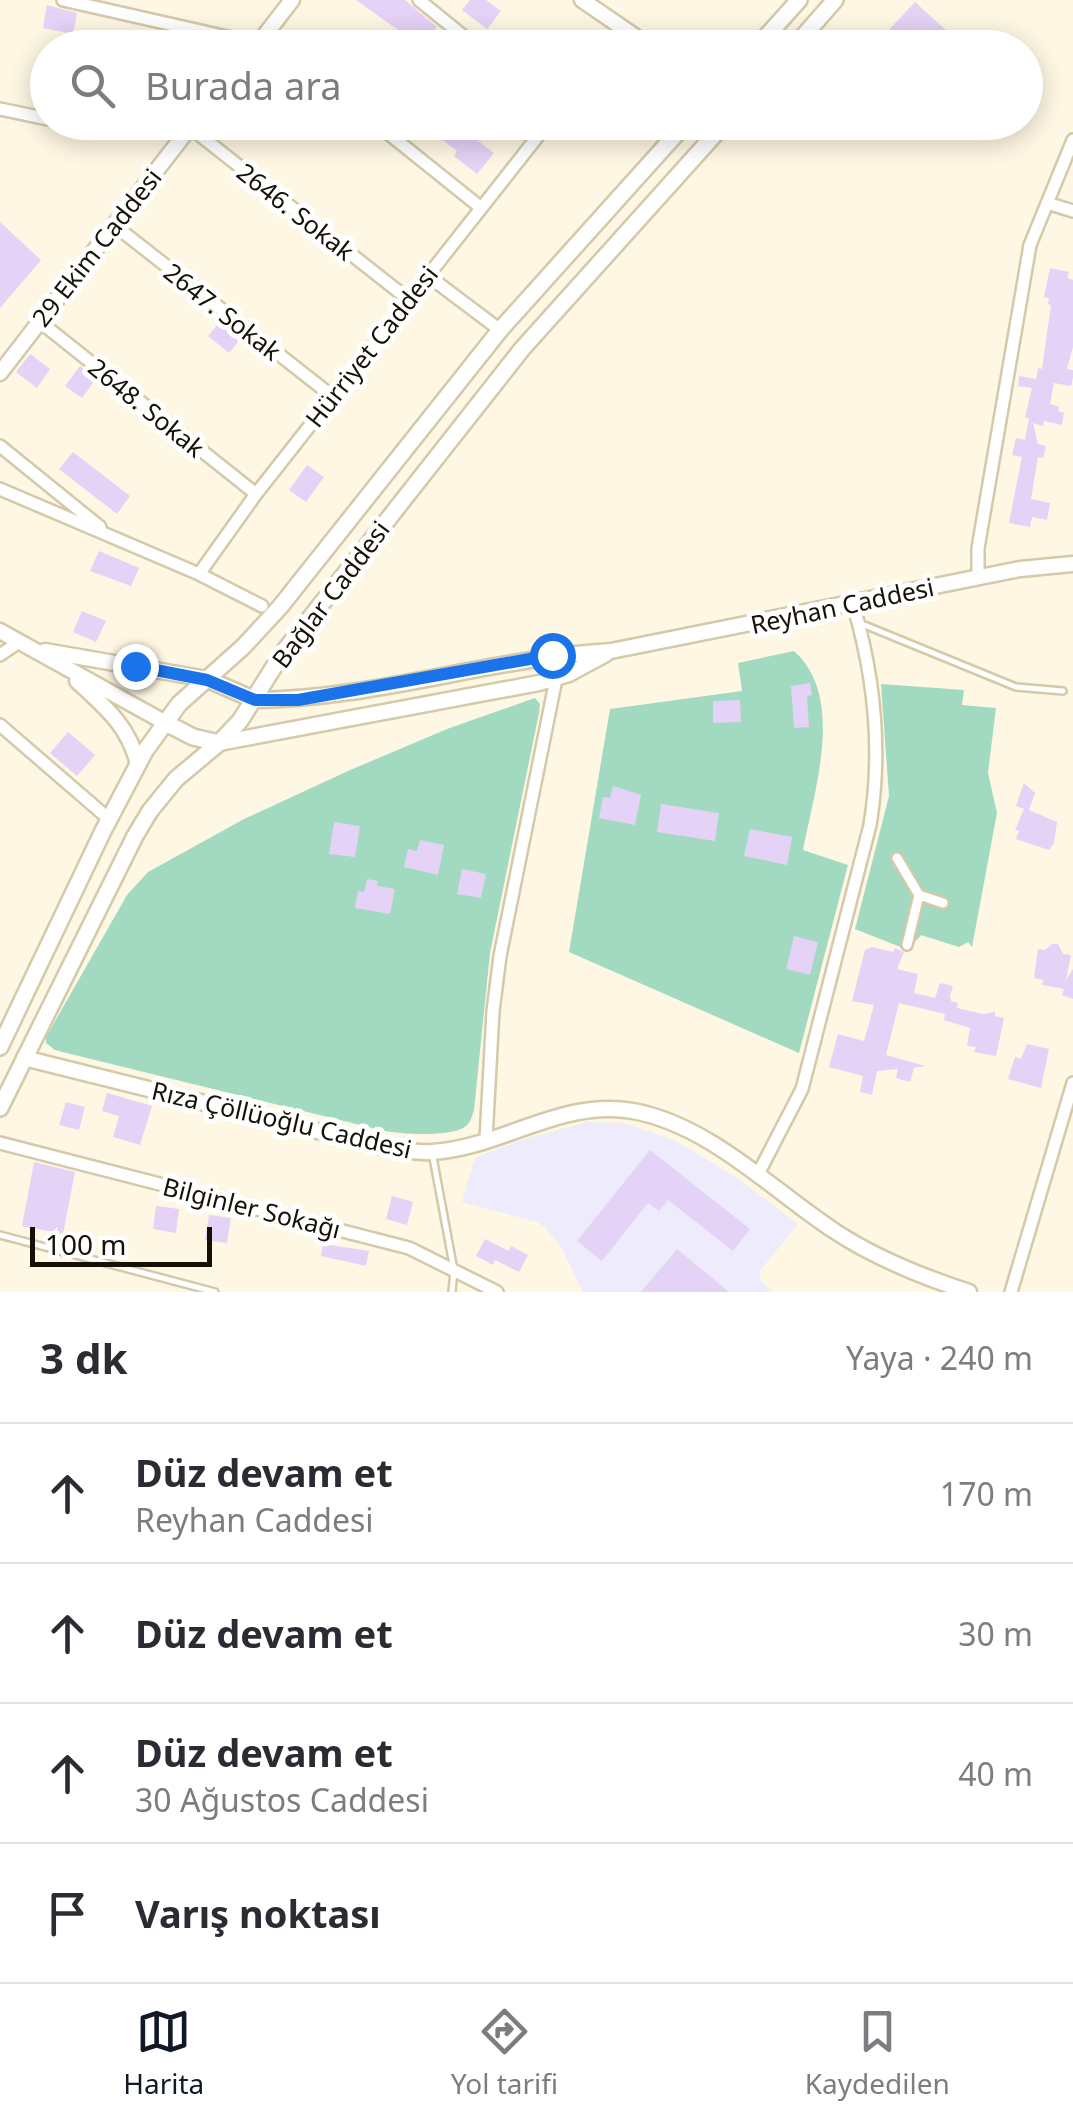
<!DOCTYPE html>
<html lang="tr">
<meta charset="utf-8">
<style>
:root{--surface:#fff;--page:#f7f7f7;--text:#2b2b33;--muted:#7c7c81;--line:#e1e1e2;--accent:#111827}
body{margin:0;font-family:"Noto Sans",sans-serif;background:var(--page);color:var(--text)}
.scale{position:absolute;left:30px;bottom:25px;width:182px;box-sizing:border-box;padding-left:10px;border:5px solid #151106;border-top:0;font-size:28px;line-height:35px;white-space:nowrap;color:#151106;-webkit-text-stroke:8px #fff;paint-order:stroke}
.stop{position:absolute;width:30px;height:30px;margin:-22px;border:8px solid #1a73e8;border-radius:50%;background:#fff}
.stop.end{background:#1a73e8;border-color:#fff;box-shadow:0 2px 10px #0008}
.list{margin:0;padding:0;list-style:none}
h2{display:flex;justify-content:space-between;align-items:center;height:130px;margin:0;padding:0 40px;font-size:42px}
h2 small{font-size:32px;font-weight:400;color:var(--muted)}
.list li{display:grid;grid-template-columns:65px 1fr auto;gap:30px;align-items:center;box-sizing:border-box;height:140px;padding:0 40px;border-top:2px solid var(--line)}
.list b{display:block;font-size:38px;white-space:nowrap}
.list p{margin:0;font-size:32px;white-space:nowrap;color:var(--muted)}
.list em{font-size:32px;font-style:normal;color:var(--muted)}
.icon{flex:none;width:55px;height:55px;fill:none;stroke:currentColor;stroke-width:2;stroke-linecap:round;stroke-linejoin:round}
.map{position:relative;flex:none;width:1073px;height:1292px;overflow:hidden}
.search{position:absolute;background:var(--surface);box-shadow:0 5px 25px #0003;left:30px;right:30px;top:30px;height:110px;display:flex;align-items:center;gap:25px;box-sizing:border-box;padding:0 35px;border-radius:55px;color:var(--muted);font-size:38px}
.sheet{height:690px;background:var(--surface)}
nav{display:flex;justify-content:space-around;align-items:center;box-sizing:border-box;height:140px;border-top:2px solid var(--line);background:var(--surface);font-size:28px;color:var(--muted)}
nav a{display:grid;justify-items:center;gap:5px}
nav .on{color:var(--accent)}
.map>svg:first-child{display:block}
.education{fill:#edebfc}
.green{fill:#a1dac0}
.building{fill:#e5d2f7}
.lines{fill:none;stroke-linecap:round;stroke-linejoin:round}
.service-casing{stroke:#d4c9a9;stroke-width:10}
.pedestrian-casing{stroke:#d4c9a9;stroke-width:14}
.minor-casing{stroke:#d4c9a9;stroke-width:16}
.tertiary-casing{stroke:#d4c9a9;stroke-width:19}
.secondary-casing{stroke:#d4c9a9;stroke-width:20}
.service{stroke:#fff;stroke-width:5}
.pedestrian{stroke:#fff;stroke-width:9}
.minor{stroke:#fff;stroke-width:11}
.tertiary{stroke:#fff;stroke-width:14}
.secondary{stroke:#fff;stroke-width:15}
.route{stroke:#1a73e8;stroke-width:12}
.labels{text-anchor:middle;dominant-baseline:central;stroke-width:10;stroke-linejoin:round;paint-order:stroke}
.street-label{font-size:25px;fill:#151106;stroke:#fff}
</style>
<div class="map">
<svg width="1073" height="1292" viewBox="0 0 1073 1292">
<rect width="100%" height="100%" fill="#fef7e3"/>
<path class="education" d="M587 1122 624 1123 676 1141 734 1176 798 1224 759 1272 761 1282 772 1292H583L561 1247 545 1227 537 1222 462 1202 475 1158 518 1141Z"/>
<path class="green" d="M794 651C846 697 814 791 803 850L848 865 799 1053 569 952 610 709 742 691 738 663Z
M881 684 964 690 962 705 996 708 988 773 997 813 972 947 968 942 959 947 921 935 908 950 855 929 889 796Z
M535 698 540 704 539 713 490 953 474 1110C472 1115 471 1122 467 1125 455 1138 401 1134 385 1131L91 1059 55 1050 46 1043V1037L127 895 148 872 244 819 348 771 447 729Z"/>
<path class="building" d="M356 0H405L437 27 422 47Z
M470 0H486L501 11 487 29 462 10Z
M915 2 948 32 934 48H872Z
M47 5 77 13 73 34 43 28Z
M419 122H453L494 153 477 174 454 156 457 151Z
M0 222 41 260 0 308Z
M1050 268 1069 272 1067 278 1073 280V347L1067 369 1073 370V377L1071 386 1054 383 1050 404 1059 407 1058 411 1064 413 1062 425 1044 421 1043 426 1033 423 1038 444 1046 446 1043 458 1038 457 1031 499 1050 503 1047 520 1032 517 1030 527 1009 523 1022 457 1012 455 1016 438 1025 440 1029 418H1025L1032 388 1018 386 1019 376 1036 379 1038 368 1042 369 1051 305 1048 304 1049 298 1044 297Z
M221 320 242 337 229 353 208 336Z
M30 354 50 369 37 388 16 372Z
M80 366 96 379 82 398 65 386Z
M73 452 130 496 117 514 59 469Z
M307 465 324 477 306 502 289 490Z
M99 551 139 568 131 586 90 571Z
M82 611 106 621 96 642 73 632Z
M810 683 812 695 807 696 809 727 794 728 791 686Z
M740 700 741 722 713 723V701Z
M68 732 95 755 77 776 50 753Z
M1024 783 1035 793 1029 810 1057 822 1054 843 1049 850 1016 839 1019 831 1015 830 1024 809 1016 806Z
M613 786 641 795 635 825 599 818 603 797 610 798Z
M661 804 719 813 715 841 657 832Z
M334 822 360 826 355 857 329 854Z
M750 829 792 837 787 865 744 856Z
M420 840 444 845 438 875 404 867 408 849 417 851Z
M462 869 486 874 481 898 457 894Z
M367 879 378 881 377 886 395 889 390 914 355 908 358 891 364 892Z
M794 936 818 942 810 975 786 969Z
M1052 944H1058L1063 954 1071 955 1066 980 1073 969V999L1062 995 1064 989 1042 985 1043 980 1034 978 1038 949 1045 950Z
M872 947 893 952 895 948 904 952 897 969 918 974 914 993 935 998 940 983 953 986 950 996 951 1001 958 1003 957 1008 983 1014 995 1012V1016L1004 1018 996 1056 974 1052 976 1047 967 1046 970 1028 944 1020 945 1014 899 1003 886 1055 925 1066 914 1068 910 1082 896 1078 898 1069 877 1071 872 1095 860 1092 863 1076 829 1067 838 1034 864 1041 874 1005 852 1001 865 950Z
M1027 1044 1049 1049 1041 1088 1008 1079 1015 1057 1021 1059Z
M107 1093 152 1106 140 1145 113 1137 119 1116 102 1111Z
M66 1102 85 1107 79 1130 59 1125Z
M650 1150 750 1229 733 1251 668 1200 659 1211 648 1203 602 1261 577 1241Z
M34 1162 75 1172 63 1234 22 1226Z
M392 1196 413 1202 407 1225 386 1219Z
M156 1206 179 1209 176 1233 153 1229Z
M209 1215 231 1218 227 1243 205 1240Z
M485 1239 509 1251 511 1246 528 1255 519 1272 495 1260 493 1265 476 1256Z
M323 1244 369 1251 366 1266 321 1256Z
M677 1249 729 1292H641Z"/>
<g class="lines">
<defs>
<path id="service" d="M862 624 1016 687 1063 691
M432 1152 454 1270 452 1292
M0 1235 215 1292"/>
<path id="pedestrian" d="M897 858 919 895 907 945
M919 895 943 903"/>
<path id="minor" d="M63 0 258 44
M419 0 478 48
M265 35 281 48
M610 48 624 29
M0 109 48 119
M64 122 91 128 106 122
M183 122 408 299
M374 122 480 207
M1047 203 1073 211
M114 225 332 396
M427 275 500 330
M39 321 256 494
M0 446 100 527
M0 489 199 574 262 606
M199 574 256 494 549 122
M978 577V548L1030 245 1073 140
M0 655 19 642
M0 725 109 819
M486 1139 493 1011 500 956 556 679
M0 1143 409 1248 497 1292
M757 1176 802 1089 870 825C882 752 874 675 853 604
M1011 1292 1073 1083"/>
<path id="tertiary" d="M582 0 652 48
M255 48 292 0
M0 373 194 122
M0 631 164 722
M45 651 207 679
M77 681C106 708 128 725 138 764
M255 700C375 699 491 658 611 651L1020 569 1073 564
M219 743 539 683 569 674 606 654
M24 1058 386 1148C401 1150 417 1153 432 1152 501 1148 562 1098 633 1111 710 1125 773 1191 836 1232 877 1259 923 1277 969 1292"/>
<path id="secondary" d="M756 48 799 0
M793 48 835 0
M207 679 255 700
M164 722 193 737 219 743
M0 1047 103 831 145 751 179 704 243 647 280 607 500 330 687 122
M0 1108 135 836 150 811 176 779 219 743 240 721 282 654 522 349 726 122"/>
</defs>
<use href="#service" class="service-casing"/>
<use href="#pedestrian" class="pedestrian-casing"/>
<use href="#minor" class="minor-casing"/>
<use href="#tertiary" class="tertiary-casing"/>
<use href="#secondary" class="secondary-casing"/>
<use href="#service" class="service"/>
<use href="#pedestrian" class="pedestrian"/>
<use href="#minor" class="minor"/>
<use href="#tertiary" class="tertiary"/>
<use href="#secondary" class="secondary"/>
</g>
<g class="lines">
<path class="route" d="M135 666 207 680 255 700H298L552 655"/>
</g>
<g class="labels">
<g class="street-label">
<text transform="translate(296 211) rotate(38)">2646. Sokak</text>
<text transform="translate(96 247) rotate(-52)">29 Ekim Caddesi</text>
<text transform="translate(223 311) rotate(38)">2647. Sokak</text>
<text transform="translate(371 346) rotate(-52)">Hürriyet Caddesi</text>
<text transform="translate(147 407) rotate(39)">2648. Sokak</text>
<text transform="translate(330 594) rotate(-53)">Bağlar Caddesi</text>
<text transform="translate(842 605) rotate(-12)">Reyhan Caddesi</text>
<text transform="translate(282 1119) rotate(13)">Rıza Çöllüoğlu Caddesi</text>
<text transform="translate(252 1207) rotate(14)">Bilginler Sokağı</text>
</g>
</g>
</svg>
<div class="scale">100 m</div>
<div class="stop" style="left:552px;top:655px"></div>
<div class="stop end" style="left:135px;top:666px"></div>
<div class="search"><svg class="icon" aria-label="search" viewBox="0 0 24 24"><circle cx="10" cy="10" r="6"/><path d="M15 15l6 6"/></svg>Burada ara</div>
</div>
<section class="sheet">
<h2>3 dk<small>Yaya · 240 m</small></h2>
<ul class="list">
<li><svg class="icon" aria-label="ahead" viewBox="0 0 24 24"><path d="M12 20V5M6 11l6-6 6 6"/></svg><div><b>Düz devam et</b><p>Reyhan Caddesi</p></div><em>170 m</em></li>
<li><svg class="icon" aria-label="ahead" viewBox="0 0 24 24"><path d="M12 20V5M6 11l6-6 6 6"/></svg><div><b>Düz devam et</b></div><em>30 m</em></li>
<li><svg class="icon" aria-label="ahead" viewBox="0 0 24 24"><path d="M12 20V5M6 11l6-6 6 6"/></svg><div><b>Düz devam et</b><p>30 Ağustos Caddesi</p></div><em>40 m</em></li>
<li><svg class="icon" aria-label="arrive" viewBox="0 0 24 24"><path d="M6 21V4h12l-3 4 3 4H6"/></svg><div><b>Varış noktası</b></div></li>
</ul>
</section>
<nav>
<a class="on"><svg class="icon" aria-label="map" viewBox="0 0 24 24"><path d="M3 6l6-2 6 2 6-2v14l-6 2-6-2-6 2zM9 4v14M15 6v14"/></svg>Harita</a>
<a><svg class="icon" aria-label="directions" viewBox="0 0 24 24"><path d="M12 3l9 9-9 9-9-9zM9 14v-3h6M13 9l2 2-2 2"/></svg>Yol tarifi</a>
<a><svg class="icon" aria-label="saved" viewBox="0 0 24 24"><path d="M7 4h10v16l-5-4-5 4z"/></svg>Kaydedilen</a>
</nav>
